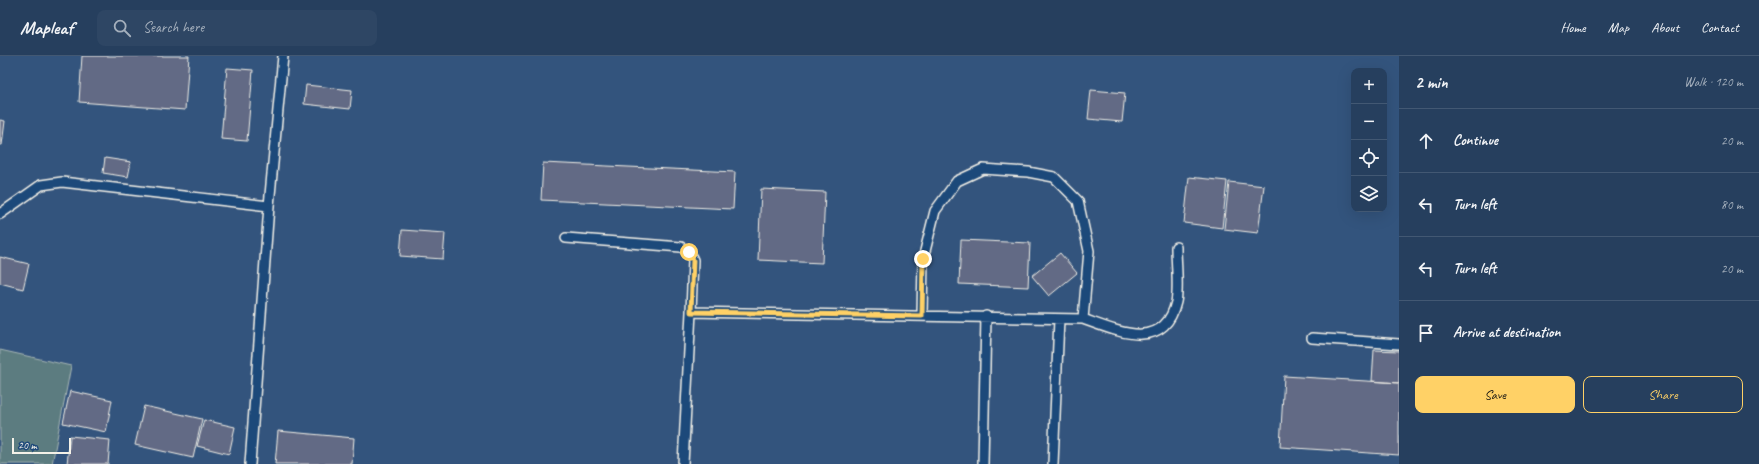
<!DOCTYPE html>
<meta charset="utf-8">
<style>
:root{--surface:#263f5e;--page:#2e4664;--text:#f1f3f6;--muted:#a4afbc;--line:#425873;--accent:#ffd166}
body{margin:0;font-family:Caveat,sans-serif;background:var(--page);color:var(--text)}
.controls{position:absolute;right:12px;top:12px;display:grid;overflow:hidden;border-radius:8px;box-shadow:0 4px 16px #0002}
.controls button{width:36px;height:36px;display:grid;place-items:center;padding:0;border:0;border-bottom:1px solid var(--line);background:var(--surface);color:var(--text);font:20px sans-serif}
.scale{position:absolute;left:12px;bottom:10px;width:59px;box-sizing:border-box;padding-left:4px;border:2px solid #f4f1e8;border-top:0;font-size:11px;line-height:14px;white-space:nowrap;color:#f4f1e8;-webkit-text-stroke:3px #1f4a7a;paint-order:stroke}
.stop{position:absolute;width:12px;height:12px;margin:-9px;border:3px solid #ffd166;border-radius:50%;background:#fff}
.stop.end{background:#ffd166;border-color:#fff;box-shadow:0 1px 4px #0008}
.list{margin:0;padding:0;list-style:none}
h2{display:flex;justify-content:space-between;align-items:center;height:52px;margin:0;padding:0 16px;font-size:17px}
h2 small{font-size:13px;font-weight:400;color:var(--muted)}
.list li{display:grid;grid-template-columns:26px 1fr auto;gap:12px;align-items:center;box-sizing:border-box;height:64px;padding:0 16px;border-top:1px solid var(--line)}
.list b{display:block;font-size:15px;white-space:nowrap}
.list em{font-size:13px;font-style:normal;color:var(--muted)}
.actions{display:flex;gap:8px;padding:12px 16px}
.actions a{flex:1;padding:9px 0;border:1px solid var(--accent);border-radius:8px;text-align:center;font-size:14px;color:var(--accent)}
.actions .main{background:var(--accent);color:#111}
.icon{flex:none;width:22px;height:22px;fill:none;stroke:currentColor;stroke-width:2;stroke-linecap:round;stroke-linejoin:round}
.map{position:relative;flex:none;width:1399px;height:408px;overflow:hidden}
header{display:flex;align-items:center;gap:24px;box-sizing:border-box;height:56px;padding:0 20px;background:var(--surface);border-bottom:1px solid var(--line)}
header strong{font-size:19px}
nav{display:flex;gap:22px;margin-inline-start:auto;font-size:14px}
.search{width:280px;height:36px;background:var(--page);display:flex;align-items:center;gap:10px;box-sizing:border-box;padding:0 14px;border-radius:8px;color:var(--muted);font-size:15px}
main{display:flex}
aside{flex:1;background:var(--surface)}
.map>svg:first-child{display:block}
.green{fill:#5b7c80;stroke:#a8b6b4}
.building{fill:#626a85;stroke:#f4f1e8}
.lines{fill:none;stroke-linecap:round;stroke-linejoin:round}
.lane-casing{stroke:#f4f1e8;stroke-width:12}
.lane{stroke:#1f4a7a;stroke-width:9}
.route{stroke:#ffd166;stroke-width:5}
</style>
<header>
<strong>Mapleaf</strong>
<div class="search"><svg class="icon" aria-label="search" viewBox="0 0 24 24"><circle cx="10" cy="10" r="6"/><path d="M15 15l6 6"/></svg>Search here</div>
<nav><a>Home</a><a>Map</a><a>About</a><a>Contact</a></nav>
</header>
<main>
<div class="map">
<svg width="1399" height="408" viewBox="0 0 1399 408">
<rect width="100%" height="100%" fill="#33547d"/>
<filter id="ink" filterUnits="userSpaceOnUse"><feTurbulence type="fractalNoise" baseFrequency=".025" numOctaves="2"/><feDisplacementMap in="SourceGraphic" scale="8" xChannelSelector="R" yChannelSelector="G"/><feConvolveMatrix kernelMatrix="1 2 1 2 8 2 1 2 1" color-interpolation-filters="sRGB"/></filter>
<g filter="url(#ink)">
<path class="green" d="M0 294 71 310 52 408H0Z"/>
<path class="building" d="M82 0H189L185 54 79 46Z
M227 12 253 14 247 85 221 83Z
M306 29 352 34 350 53 304 48Z
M1091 34 1125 37 1122 66 1088 63Z
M0 64 5 65 2 89H0Z
M105 102 131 106 128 121 103 117Z
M543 107 735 116 733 153 541 144Z
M1189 121 1227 125 1222 172 1184 167Z
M1229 126 1264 130 1258 177 1224 173Z
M761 133 825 136 822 207 758 204Z
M402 174 445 177 443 203 400 200Z
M961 184 1030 187 1028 231 959 228Z
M1060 197 1077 217 1049 240 1032 220Z
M0 201 29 208 23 233 0 227Z
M1374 294 1399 295V327L1372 325Z
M1284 320 1399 327V399L1280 391Z
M70 335 112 344 106 376 63 367Z
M144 350 202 363 193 402 135 389Z
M204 364 235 371 229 398 197 390Z
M278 375 354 382 352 408H275Z
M70 380 110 384 108 408H67Z"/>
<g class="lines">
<defs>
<path id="lane" d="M0 158 41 129 62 126 269 150
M566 182 681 191 689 196 693 204 691 256
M1083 263C1117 275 1164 297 1176 246 1179 233 1176 206 1176 191
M1312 282 1399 288
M250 408 269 150 283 0
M683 408 691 256C821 258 952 260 1083 263L1089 195 1078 145 1054 121 1028 116 983 113 957 125 935 155 923 203 922 260
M983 408 986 260
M1053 408 1059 263"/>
</defs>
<use href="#lane" class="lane-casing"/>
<use href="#lane" class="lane"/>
</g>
</g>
<g class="lines" filter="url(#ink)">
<path class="route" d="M689 196 693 204 691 256 922 260 923 203"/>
</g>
</svg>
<div class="controls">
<button>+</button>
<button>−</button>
<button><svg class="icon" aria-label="locate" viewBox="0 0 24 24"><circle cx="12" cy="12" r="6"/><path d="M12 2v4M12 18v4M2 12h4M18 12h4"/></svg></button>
<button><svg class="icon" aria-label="layers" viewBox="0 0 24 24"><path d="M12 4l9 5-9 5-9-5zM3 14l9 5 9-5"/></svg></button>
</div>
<div class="scale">20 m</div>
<div class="stop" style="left:689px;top:196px"></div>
<div class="stop end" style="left:923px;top:203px"></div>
</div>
<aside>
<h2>2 min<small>Walk · 120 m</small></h2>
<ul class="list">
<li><svg class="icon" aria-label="ahead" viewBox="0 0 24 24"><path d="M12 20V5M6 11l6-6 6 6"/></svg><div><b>Continue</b></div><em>20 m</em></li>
<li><svg class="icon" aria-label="left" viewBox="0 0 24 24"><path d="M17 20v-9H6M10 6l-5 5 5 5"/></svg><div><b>Turn left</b></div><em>80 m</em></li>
<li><svg class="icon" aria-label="left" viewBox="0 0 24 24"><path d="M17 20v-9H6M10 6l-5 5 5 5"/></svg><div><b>Turn left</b></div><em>20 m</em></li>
<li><svg class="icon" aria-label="arrive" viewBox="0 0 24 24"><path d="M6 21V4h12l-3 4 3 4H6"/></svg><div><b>Arrive at destination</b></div></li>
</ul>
<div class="actions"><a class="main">Save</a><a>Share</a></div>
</aside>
</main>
